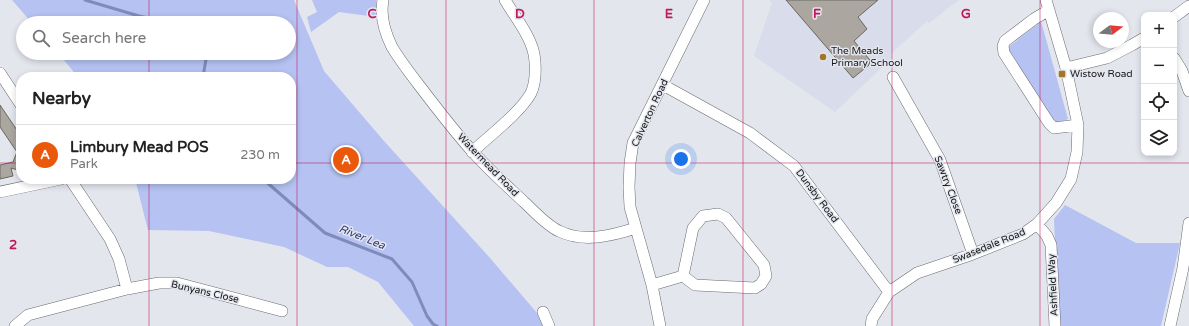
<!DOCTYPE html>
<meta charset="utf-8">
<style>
:root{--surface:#fff;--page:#f2f2f2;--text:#222;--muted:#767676;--line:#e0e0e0;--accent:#ea580c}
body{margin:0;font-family:"Varela Round",sans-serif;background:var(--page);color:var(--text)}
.controls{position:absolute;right:12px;top:12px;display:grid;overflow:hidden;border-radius:8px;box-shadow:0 2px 6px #0003}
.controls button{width:36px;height:36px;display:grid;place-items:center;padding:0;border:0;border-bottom:1px solid var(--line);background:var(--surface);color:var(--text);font:20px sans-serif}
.compass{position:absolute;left:1093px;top:12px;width:36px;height:36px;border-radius:50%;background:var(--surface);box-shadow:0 2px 6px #0003;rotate:74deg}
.you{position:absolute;left:681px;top:159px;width:14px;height:14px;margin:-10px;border:3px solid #fff;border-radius:50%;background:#1a73e8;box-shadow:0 0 0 6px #1a73e833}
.badge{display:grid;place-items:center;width:26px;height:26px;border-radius:50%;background:var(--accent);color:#fff;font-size:13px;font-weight:700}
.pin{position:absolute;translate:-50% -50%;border:2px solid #fff;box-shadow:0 1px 4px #0006}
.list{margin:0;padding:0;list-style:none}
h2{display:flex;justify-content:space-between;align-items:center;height:52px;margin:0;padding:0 16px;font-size:17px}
h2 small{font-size:13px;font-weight:400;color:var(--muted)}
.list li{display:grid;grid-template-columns:26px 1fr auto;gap:12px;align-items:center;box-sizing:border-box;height:60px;padding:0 16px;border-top:1px solid var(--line)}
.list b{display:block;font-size:15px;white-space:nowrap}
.list p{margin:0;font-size:13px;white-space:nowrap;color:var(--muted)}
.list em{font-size:13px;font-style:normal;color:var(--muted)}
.icon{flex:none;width:22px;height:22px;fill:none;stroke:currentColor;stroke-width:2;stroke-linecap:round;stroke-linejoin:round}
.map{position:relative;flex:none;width:1189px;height:326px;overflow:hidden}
.search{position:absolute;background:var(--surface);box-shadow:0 2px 6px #0003;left:16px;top:16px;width:280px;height:44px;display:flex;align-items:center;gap:10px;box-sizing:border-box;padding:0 14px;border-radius:22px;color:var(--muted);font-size:15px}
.panel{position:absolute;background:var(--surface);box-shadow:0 2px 6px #0003;left:16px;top:72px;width:280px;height:112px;border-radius:16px}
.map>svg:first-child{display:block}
.built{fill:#d8dceb}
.green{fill:#b5c2f2}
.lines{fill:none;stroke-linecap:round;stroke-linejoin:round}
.stream{stroke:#7f8bbb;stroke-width:3}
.building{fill:#aba6a0;stroke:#6b6761}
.minor-casing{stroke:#696b71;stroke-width:12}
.minor{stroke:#fff;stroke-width:11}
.grid{fill:none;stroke:#c2185b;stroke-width:1;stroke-opacity:0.55}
.poi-dot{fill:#a37527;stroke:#e4e6ee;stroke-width:1.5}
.labels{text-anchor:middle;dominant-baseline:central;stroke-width:3;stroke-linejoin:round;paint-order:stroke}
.poi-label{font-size:10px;fill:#151618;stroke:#e4e6ee;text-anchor:start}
.street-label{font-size:10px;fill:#151618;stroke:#e4e6ee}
.water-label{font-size:11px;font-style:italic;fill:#303a77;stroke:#e4e6ee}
.grid-label{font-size:13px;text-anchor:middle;font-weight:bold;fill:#c2185b;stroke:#e4e6ee;stroke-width:3;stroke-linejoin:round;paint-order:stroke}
</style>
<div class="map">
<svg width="1189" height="326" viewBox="0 0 1189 326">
<rect width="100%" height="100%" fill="#e4e6ee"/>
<path class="built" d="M769 0H959L929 23 927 21 891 54 892 58 835 112 754 56 772 3Z"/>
<path class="green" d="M12 0H294L324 71 384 141 490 258 537 313 543 326H414L378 282 348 267H327L284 247 209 231 148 230 135 179H291V77H78L58 53H289V23H32Z
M312 0H376V17L339 12 311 32 307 17 317 12Z
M1041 21 1068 119 1054 124 1006 49Z
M1065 205 1136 243H1180L1161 326H1059L1054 219Z"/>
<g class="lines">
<path class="stream" d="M85 0 139 16 172 23
M203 77 207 53
M263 179 325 233 392 259 412 282 427 316 433 324 437 326"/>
</g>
<path class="building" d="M786 0H878L858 17 867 29 854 41 870 60 869 65 853 78Z
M0 105 21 136V171L11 168 13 176 0 179V165L13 162 17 152 0 127Z"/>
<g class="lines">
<defs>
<path id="minor" d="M383 0C380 16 385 33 392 47 401 62 412 76 422 89 438 110 454 131 472 151 488 169 506 185 524 202 534 211 546 225 559 231 583 243 611 236 636 228
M1049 10 1034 19 1005 41 1003 46 1004 53 1049 123 1054 128 1078 125
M1174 17 1189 6
M1174 58 1182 71 1189 91
M1066 68 1107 58 1132 45 1144 38
M0 73 21 105
M893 77 940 160 973 254
M663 85 750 133 794 166 889 292
M472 152C488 137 521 112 531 93 536 83 536 65 534 54 530 35 515 17 505 0
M0 192 61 179
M1037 224 1047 236 1051 245 1055 326
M652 285 683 276 693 228 703 216 718 214 726 218 764 265 766 276 761 284 755 288 695 285 683 276
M127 289 159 283H177L282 311
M543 312 549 326
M15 326 28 315 127 289 119 259 110 239 70 179
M660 326 652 285 630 207 629 187 630 163 633 143 704 0
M871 326 872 319 889 292 917 273 973 254 1023 234 1037 224 1056 203 1071 179 1077 152 1078 125 1066 68 1046 0
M1170 326 1183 268 1189 223"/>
</defs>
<use href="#minor" class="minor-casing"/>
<use href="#minor" class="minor"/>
</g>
<path class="grid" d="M149 0V23M297 0V326M446 0V326M594 0V326M743 0V326M892 0V326M1040 0V326M149 53V77M0 163H21M291 163H1189M149 179V326"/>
<g class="poi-dot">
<circle cx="823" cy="57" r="4"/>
<rect x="1058" y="70" width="8" height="8" rx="2"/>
</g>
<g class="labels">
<g class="poi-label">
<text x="831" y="51">The Meads<tspan x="831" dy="12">Primary School</tspan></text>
<text x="1070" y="74">Wistow Road</text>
</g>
<g class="street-label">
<text transform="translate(650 113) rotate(-65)">Calverton Road</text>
<text transform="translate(488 165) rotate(46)">Watermead Road</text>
<text transform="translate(948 185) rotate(69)">Sawtry Close</text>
<text transform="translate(817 196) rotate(53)">Dunsby Road</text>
<text transform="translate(989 246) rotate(-22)">Swasedale Road</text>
<text transform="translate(1053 285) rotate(-93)">Ashfield Way</text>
<text transform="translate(205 292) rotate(13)">Bunyans Close</text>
</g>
<g class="water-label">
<text transform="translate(362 237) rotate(22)">River Lea</text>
</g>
</g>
<g class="grid-label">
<text x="372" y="18">C</text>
<text x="520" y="18">D</text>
<text x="669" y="18">E</text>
<text x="817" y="18">F</text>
<text x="966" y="18">G</text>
<text x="13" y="249">2</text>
</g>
</svg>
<div class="controls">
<button>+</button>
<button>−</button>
<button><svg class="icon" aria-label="locate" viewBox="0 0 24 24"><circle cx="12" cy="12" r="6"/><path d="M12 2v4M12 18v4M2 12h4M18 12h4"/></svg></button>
<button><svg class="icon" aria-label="layers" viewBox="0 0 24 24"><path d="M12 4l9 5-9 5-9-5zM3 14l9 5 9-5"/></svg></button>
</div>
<svg class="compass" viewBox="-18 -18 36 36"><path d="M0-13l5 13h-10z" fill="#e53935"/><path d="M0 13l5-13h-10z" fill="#767676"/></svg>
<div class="you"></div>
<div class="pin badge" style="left:346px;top:160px">A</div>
<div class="search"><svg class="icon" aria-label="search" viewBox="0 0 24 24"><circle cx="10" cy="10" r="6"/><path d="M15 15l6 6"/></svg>Search here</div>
<section class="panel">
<h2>Nearby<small></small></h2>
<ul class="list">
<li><span class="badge">A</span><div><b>Limbury Mead POS</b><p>Park</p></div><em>230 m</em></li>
</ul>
</section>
</div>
